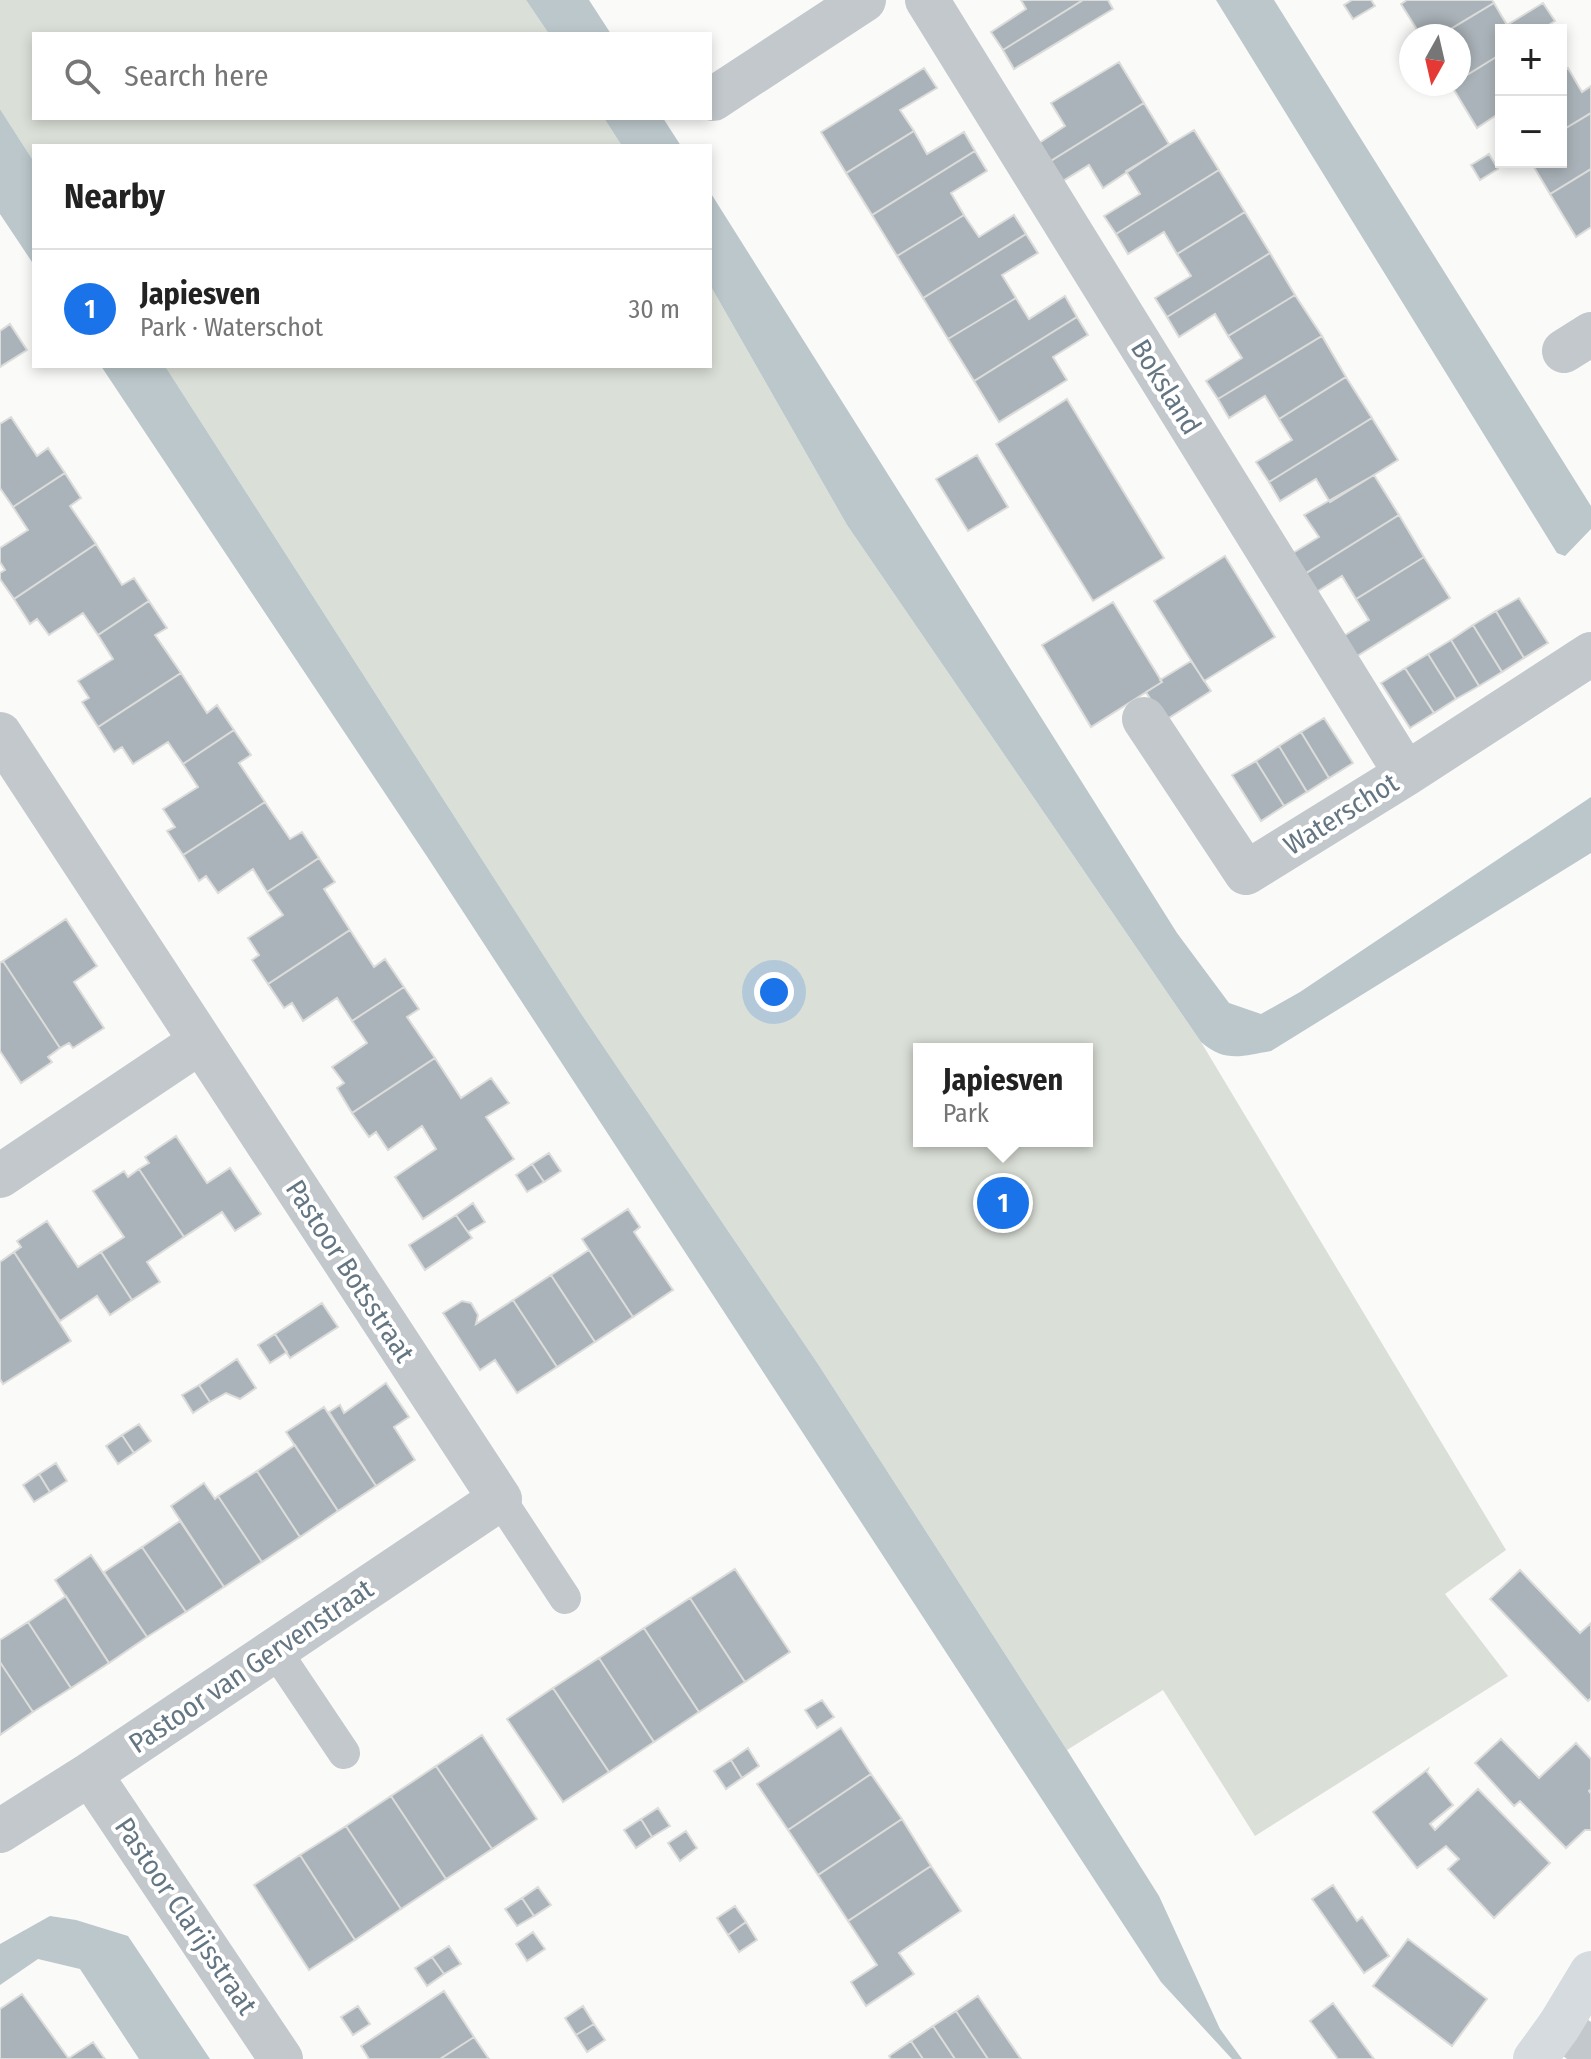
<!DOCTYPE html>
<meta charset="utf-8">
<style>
:root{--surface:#fff;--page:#f2f2f2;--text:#222;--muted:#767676;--line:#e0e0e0;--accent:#1a73e8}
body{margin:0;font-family:"Fira Sans Condensed",sans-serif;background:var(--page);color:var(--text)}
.controls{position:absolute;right:24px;top:24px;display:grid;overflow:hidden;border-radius:0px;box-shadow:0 4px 12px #0003}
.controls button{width:72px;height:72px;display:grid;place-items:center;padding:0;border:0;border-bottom:2px solid var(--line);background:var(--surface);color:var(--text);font:40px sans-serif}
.compass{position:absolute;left:1399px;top:24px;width:72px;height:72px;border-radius:50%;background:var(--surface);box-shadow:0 4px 12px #0003;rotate:188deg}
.you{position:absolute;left:774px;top:992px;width:28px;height:28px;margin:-20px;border:6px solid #fff;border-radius:50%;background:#1a73e8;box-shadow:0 0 0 12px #1a73e833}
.badge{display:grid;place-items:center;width:52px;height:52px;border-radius:50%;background:var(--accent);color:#fff;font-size:26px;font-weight:700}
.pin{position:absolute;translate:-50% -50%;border:4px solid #fff;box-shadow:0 2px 8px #0006}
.popup{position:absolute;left:913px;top:1043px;width:180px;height:104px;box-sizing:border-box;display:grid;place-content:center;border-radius:0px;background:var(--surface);filter:drop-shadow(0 2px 6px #0005);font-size:26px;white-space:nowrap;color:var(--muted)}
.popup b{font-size:30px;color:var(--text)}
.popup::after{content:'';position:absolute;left:50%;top:100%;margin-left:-16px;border:16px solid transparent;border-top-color:var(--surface)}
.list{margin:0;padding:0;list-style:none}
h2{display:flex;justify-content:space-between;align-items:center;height:104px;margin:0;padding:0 32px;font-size:34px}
h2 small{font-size:26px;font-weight:400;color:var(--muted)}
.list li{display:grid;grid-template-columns:52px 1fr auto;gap:24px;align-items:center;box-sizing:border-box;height:120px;padding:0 32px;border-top:2px solid var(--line)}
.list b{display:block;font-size:30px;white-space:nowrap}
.list p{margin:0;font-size:26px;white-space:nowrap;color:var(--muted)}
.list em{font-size:26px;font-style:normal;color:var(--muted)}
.icon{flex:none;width:44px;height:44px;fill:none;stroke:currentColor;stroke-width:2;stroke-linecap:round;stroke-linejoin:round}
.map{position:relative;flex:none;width:1591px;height:2059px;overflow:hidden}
.search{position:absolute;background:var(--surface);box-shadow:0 4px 12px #0003;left:32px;top:32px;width:680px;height:88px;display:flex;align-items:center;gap:20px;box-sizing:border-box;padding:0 28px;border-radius:0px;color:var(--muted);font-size:30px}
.panel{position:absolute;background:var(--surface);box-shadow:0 4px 12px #0003;left:32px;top:144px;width:680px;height:224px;border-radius:0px}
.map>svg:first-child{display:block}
.green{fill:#dadfd7;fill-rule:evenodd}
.water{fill:#bbc7cb}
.building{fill:#aab3b9;stroke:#dcdcda;stroke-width:2}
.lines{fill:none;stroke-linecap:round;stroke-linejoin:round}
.lane{stroke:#c3c8cc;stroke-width:32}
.street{stroke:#c3c8cc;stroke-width:44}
.secondary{stroke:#d6dbdf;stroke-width:44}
.labels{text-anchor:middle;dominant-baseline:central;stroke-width:8;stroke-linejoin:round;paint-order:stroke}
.street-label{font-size:28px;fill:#657683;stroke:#fff}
</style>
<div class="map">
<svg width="1591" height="2059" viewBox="0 0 1591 2059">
<rect width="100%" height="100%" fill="#fafaf8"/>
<path class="green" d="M0 0H526L549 34H34V118H604L622 146H34V162L0 109Z
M710 285 847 525 1201 1042 1506 1550 1445 1594 1508 1676 1255 1836 1163 1690 1067 1750 818 1364 580 1012 165 366H710ZM919 1049H1087V1141H919Z"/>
<path class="water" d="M526 0H589L611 34H549Z
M1216 0H1274L1591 506V529L1565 556 1557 553Z
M0 109 34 162V265L0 214Z
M604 118H663L681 146H622Z
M710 192 1177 933 1229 1003 1261 1014 1300 992 1591 797V853L1271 1051C1242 1056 1225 1063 1201 1042L847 525 710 285Z
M101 366H165L580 1012 818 1364 1067 1750 1159 1896 1220 2029 1242 2059H1232L1161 1982 428 858Z
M50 1916 76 1920 128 1936 210 2059H139L80 1969 38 1959 0 1985V1944Z"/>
<path class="building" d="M1021 0H1083L1003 50 991 32 1026 9Z
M1083 0H1108L1113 9 1014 69 1003 50Z
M1352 0H1371L1375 6 1353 19 1344 5Z
M1407 0H1492L1494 3 1439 36H1421L1401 4Z
M1494 3 1507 25 1543 3 1555 21 1541 30H1501V54L1459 80V36H1439Z
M1501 54V112L1477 128 1451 85 1459 84V80Z
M1119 62 1144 103 1041 167 1030 149 1065 126 1051 103Z
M924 68 937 88 900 110 914 131 846 173 821 132Z
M1568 68 1582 92 1591 86V113L1561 131V73Z
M1144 103 1169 144 1103 188 1089 165 1053 187 1041 167Z
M1591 113V169L1550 194 1531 162H1561V131Z
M1194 130 1219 170 1116 234 1104 216 1140 194 1126 171Z
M914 131 927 154 964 132 975 151 872 215 846 173Z
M975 151 987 171 951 193 964 215 897 256 872 215Z
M1489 154 1498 169 1480 180 1471 165Z
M1591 169V227L1576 237 1550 194Z
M1219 170 1245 212 1177 254 1164 232 1128 254 1116 234Z
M1245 212 1270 253 1167 317 1155 298 1191 276 1177 254Z
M964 215 979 237 1014 215 1026 234 923 298 897 256Z
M1026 234 1038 253 1002 275 1016 298 948 339 923 298Z
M1270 253 1295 295 1228 336 1215 314 1179 337 1167 317Z
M1295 295 1322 336 1218 399 1206 381 1242 358 1228 336Z
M1065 296 1077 317 974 381 948 339 1016 298 1029 319Z
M1077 317 1088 335 1053 357 1067 380 999 422 974 381Z
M10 324 27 350 0 367V331Z
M1322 336 1346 377 1279 419 1265 396 1229 418 1218 399Z
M1346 377 1372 418 1269 482 1256 462 1292 440 1279 419Z
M1067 399 1164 558 1093 601 996 444Z
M11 417 37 456 48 448 65 473 13 507 0 488V424Z
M1372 418 1398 460 1330 502 1316 479 1280 501 1269 482Z
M977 455 1008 507 968 531 936 479Z
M65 473 81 498 70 506 96 544 14 599 0 579V573L5 570 0 562V548L28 530 13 507Z
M1374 475 1399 515 1295 580 1283 559 1319 537 1304 515Z
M1399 515 1424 557 1356 599 1342 576 1307 598 1295 580Z
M96 544 122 585 134 578 149 601 98 635 83 613 49 635 37 619 30 624 14 599Z
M1225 556 1275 637 1204 681 1154 601Z
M1424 557 1450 598 1346 663 1334 642 1369 620 1356 599Z
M1519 598 1548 643 1524 658 1496 611Z
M149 601 167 628 155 635 181 673 98 727 82 702 89 698 78 681 113 659 98 635Z
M1113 602 1162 682 1091 727 1042 645Z
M1496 611 1524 658 1502 672 1473 625Z
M1473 625 1502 672 1479 686 1451 640Z
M1451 640 1479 686 1456 699 1428 654Z
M1428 654 1456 699 1434 713 1405 668Z
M1191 661 1211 691 1164 721 1146 692 1162 682 1160 680Z
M1405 668 1434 713 1410 728 1381 683Z
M181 673 207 713 217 705 234 730 183 764 168 742 133 764 122 747 114 752 98 727Z
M1324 718 1353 763 1329 778 1301 732Z
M234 730 251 755 239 763 265 802 183 855 167 831 175 827 163 809 198 787 183 764Z
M1301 732 1329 778 1307 792 1279 746Z
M1279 746 1307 792 1284 806 1256 761Z
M1256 761 1284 806 1261 821 1232 775Z
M265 802 290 839 302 832 319 858 267 892 253 869 218 893 206 876 199 881 183 855Z
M319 858 335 882 324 889 350 930 268 984 252 960 259 955 248 938 283 915 267 892Z
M66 919 97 966 74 982 104 1028 73 1048 69 1043 60 1048 3 961Z
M350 930 374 967 385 959 404 987 352 1021 337 998 303 1021 292 1003 284 1008 268 984Z
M3 961 60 1048 48 1057 52 1062 21 1083 0 1051V963Z
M404 987 419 1009 407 1017 435 1058 352 1113 337 1088 344 1083 332 1067 367 1043 352 1021Z
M435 1058 461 1098 491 1078 509 1103 486 1117 514 1159 423 1219 395 1177 436 1149 422 1126 388 1150 376 1132 369 1137 352 1113Z
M176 1136 207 1183 230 1168 261 1214 235 1231 222 1212 184 1237 139 1169 149 1163 145 1157Z
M549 1153 561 1171 544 1182 532 1164Z
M532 1164 544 1182 527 1192 516 1175Z
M139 1169 184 1237 147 1262 160 1282 132 1300 101 1252 124 1237 93 1191 124 1171 128 1177Z
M473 1203 485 1222 468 1232 472 1238 456 1215Z
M628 1209 640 1227 634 1232 673 1290 633 1317 582 1239Z
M456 1215 472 1238 425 1270 409 1245Z
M47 1221 78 1267 101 1252 132 1300 110 1315 97 1296 60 1321 14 1252 21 1247 17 1241Z
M589 1250 633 1317 595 1342 551 1275Z
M14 1252 71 1341 3 1384 0 1379V1262Z
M551 1275 595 1342 557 1367 513 1300Z
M513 1300 557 1367 517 1393 495 1360 480 1370 443 1313 462 1301 471 1303 478 1315 476 1324Z
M322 1303 338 1327 290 1358 275 1334Z
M275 1334 287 1352 270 1363 258 1345Z
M237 1359 256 1388 240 1399 226 1393 210 1402 199 1385Z
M386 1383 409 1417 394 1427 415 1460 376 1486 329 1412 340 1405 344 1413Z
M199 1385 210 1402 193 1413 182 1395Z
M324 1407 376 1486 338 1511 286 1432Z
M139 1424 151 1441 134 1453 122 1435Z
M122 1435 134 1453 118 1464 106 1446Z
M295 1445 338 1511 300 1537 257 1471Z
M56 1463 67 1481 50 1492 39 1474Z
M257 1471 300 1537 262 1562 218 1496Z
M39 1474 50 1492 34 1502 23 1485Z
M204 1483 215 1499 218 1496 262 1562 224 1587 171 1506Z
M180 1521 224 1587 186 1612 142 1547Z
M142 1547 186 1612 147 1637 104 1572Z
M91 1555 147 1637 109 1663 55 1580Z
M735 1569 790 1652 745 1682 690 1598Z
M1520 1570 1580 1633 1591 1623V1698L1588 1701 1490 1599Z
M66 1596 109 1663 71 1688 28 1622Z
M690 1598 745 1682 699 1712 644 1628Z
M28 1622 71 1688 33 1712 0 1662V1640Z
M644 1628 699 1712 654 1742 599 1658Z
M599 1658 654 1742 609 1772 553 1688Z
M0 1662 33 1712 0 1735Z
M553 1688 609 1772 563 1802 507 1719Z
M822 1700 834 1717 817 1728 805 1710Z
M841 1728 871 1774 788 1830 757 1784Z
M482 1735 537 1819 492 1849 436 1766Z
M1501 1739 1539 1778 1576 1743 1591 1759V1789L1589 1791 1591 1794V1830H1585L1566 1848 1520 1801 1514 1806 1475 1763Z
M748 1748 759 1766 742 1778 731 1760Z
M731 1760 742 1778 726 1789 714 1771Z
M436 1766 492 1849 446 1879 391 1796Z
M1428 1769 1427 1772 1453 1805 1430 1824 1435 1830 1478 1789 1550 1863 1494 1918 1448 1869 1459 1859 1446 1846 1417 1868 1373 1812Z
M871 1774 902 1819 818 1875 788 1830Z
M391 1796 446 1879 401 1909 346 1826Z
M658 1808 670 1826 652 1837 641 1819Z
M641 1819 652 1837 636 1848 624 1830Z
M902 1819 931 1866 848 1921 818 1875Z
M346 1826 401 1909 355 1940 300 1855Z
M686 1831 697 1848 680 1861 668 1843Z
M300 1855 355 1940 309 1970 254 1885Z
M931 1866 961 1911 899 1953 914 1974 866 2006 851 1982 877 1965 848 1921Z
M1333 1885 1357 1921 1362 1917 1389 1956 1364 1973 1312 1899Z
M538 1887 551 1905 534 1916 522 1898Z
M522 1898 534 1916 517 1926 505 1909Z
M735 1906 746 1922 728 1935 717 1918Z
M746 1922 757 1940 739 1952 728 1935Z
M533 1932 545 1949 527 1961 516 1944Z
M1408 1939 1487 1999 1452 2046 1373 1986Z
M449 1946 461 1964 444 1974 432 1957Z
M432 1957 444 1974 427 1986 415 1968Z
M444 1991 474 2037 440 2059H369L361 2046Z
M22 1994 69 2059H0V2009Z
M978 1996 1021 2059H988L956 2011Z
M1333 2003 1374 2059H1338L1310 2021Z
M358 2006 370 2024 353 2035 341 2017Z
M583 2006 594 2024 576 2035 565 2018Z
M956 2011 988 2059H955L933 2026Z
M594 2024 605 2040 587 2052 576 2035Z
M933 2026 955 2059H923L911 2041Z
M474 2037 489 2059H440Z
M911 2041 923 2059H891L889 2056Z
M93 2042 105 2059H69V2058Z"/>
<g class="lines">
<path class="lane" d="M500 1499 565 1598
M275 1650 344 1753"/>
<path class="street" d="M927 0 1406 774
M713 99 864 0
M1564 351 1591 334
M1144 719 1246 873 1406 774 1591 654
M0 734 500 1499 90 1774 0 1831
M0 1176 200 1042
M90 1774 281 2059
M1559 2026 1591 2049"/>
<path class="secondary" d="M1535 2059 1559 2026 1591 1973"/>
</g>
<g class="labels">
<g class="street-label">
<text transform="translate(1166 387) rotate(58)">Boksland</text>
<text transform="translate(1341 814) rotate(-32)">Waterschot</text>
<text transform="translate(350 1271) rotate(57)">Pastoor Botsstraat</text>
<text transform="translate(251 1666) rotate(-34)">Pastoor van Gervenstraat</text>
<text transform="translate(186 1916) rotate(56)">Pastoor Clarijsstraat</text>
</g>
</g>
</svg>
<div class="controls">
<button>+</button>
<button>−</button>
</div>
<svg class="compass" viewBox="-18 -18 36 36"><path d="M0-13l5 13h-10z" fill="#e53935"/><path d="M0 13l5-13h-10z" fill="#767676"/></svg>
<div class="you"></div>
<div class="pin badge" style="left:1003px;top:1203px">1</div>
<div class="popup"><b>Japiesven</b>Park</div>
<div class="search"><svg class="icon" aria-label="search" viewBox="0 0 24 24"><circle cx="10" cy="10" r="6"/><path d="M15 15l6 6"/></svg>Search here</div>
<section class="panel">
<h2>Nearby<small></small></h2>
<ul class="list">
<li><span class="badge">1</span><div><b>Japiesven</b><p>Park · Waterschot</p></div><em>30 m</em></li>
</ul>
</section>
</div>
